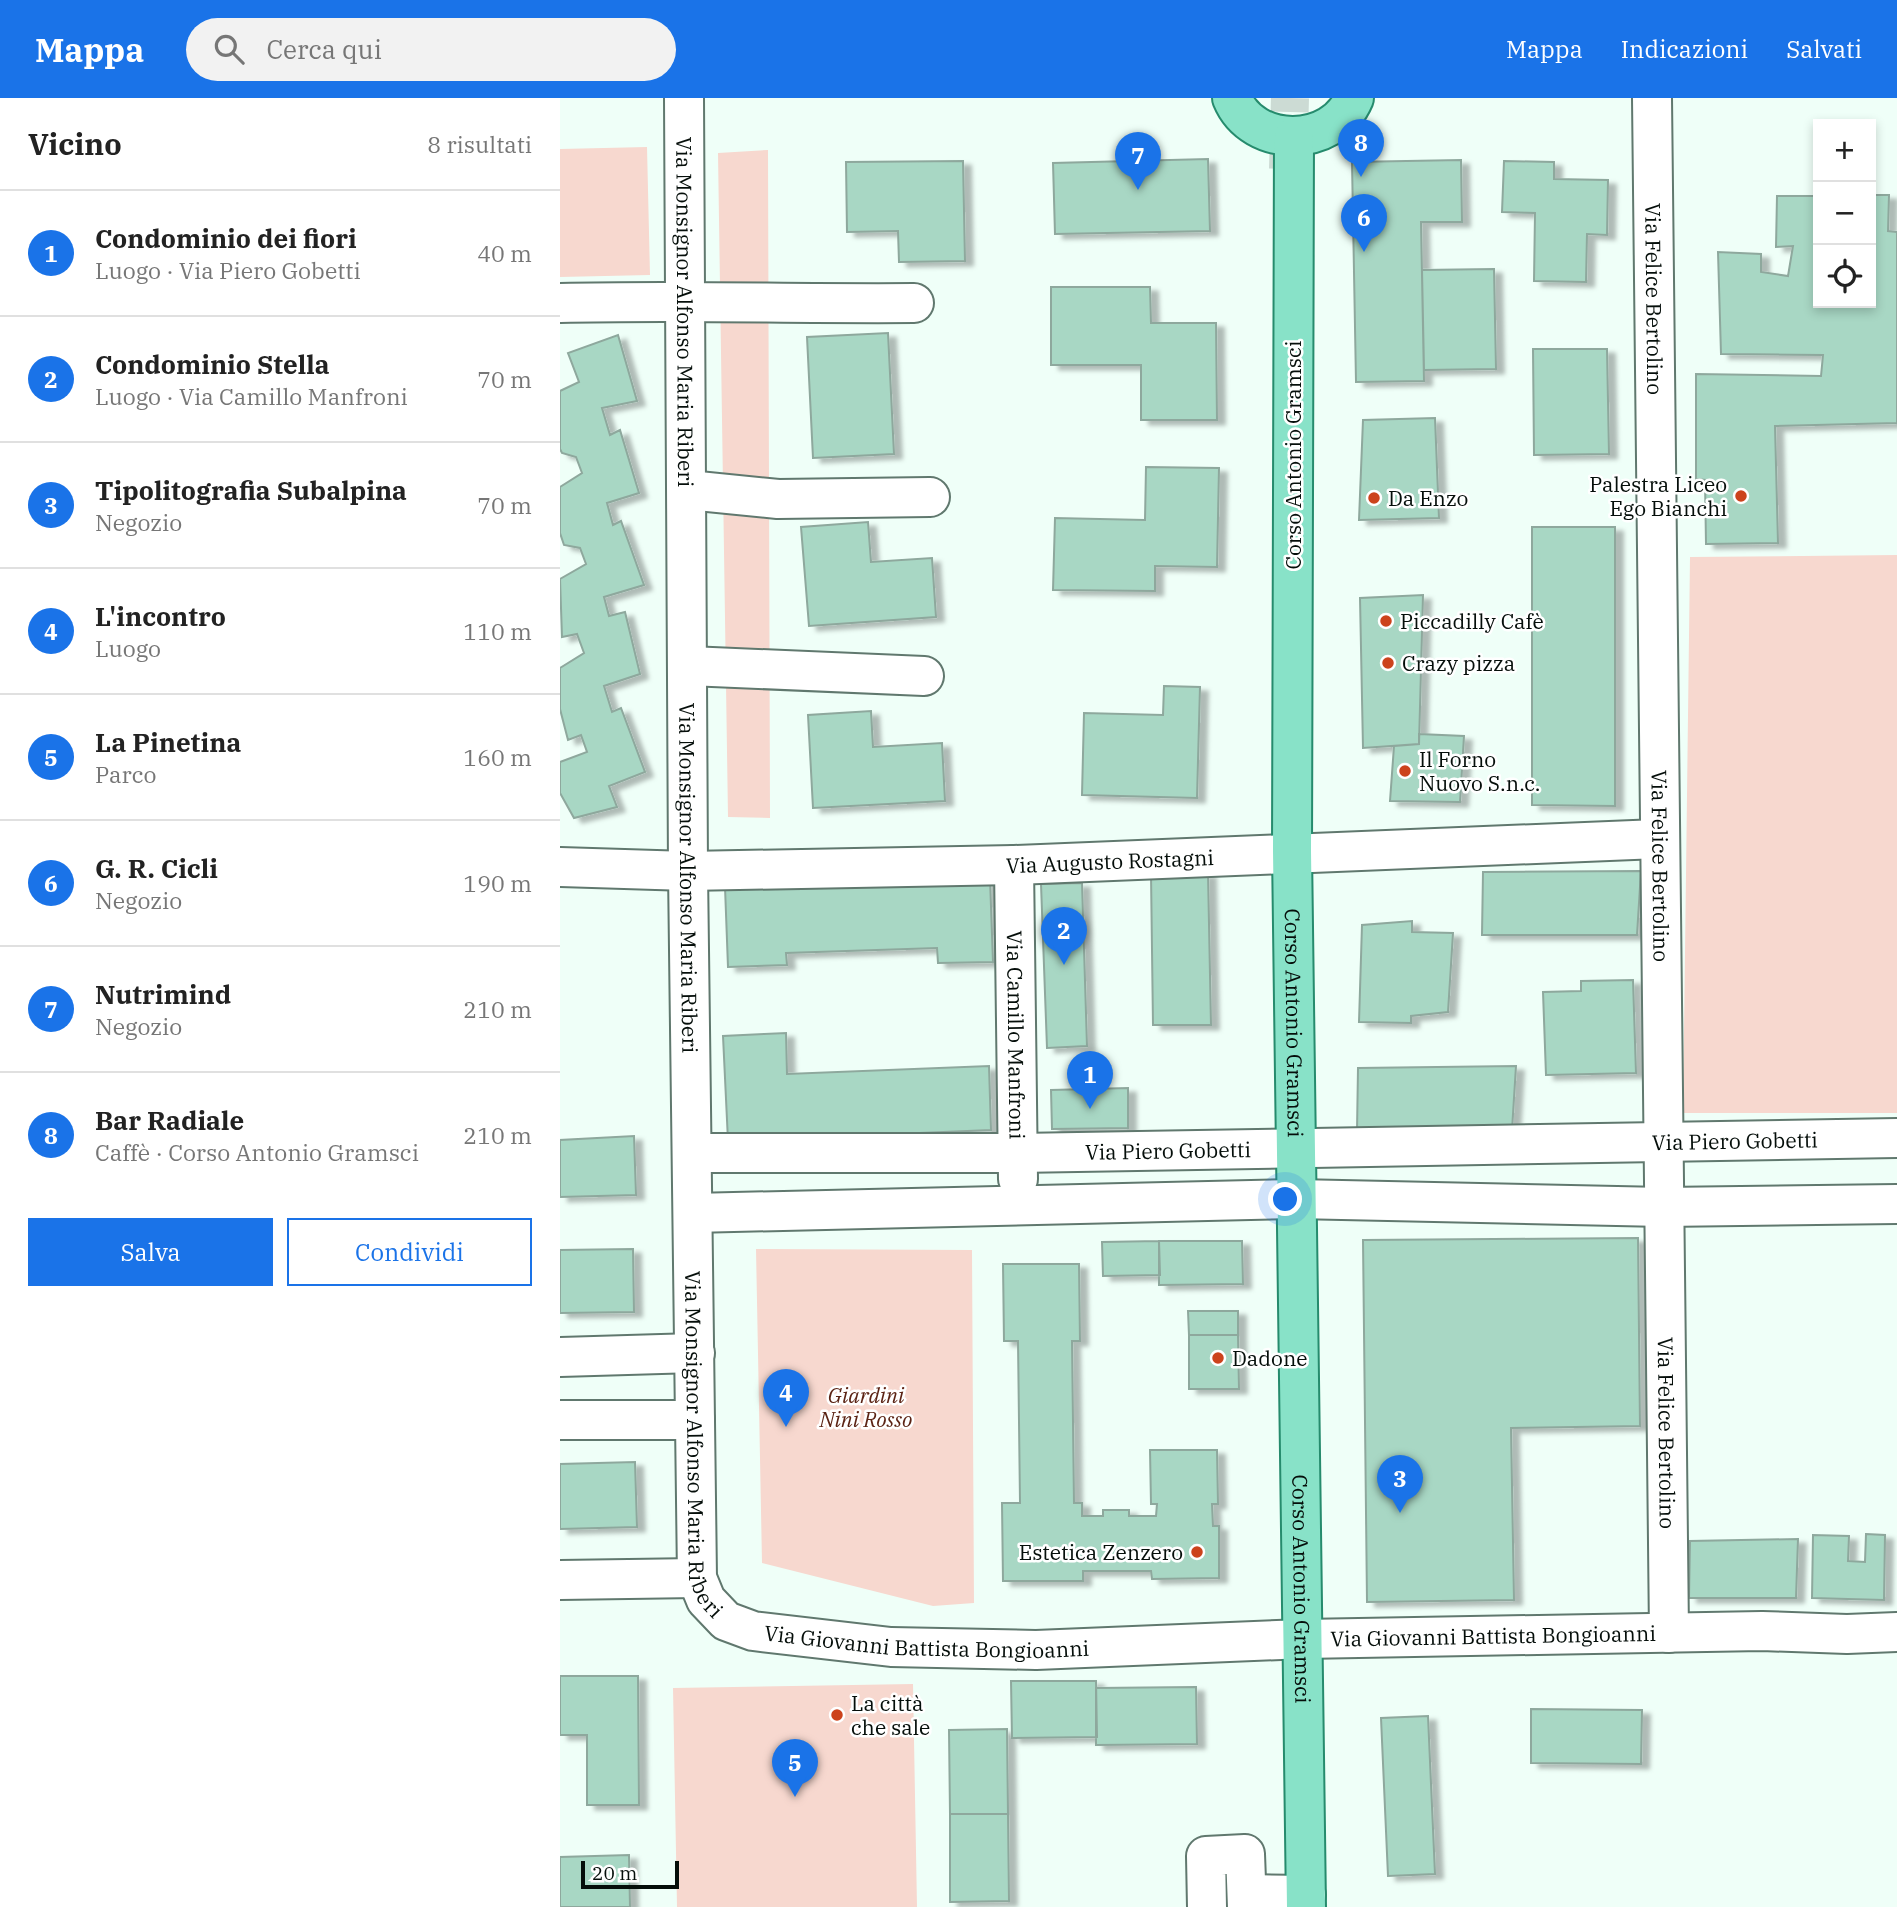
<!DOCTYPE html>
<html lang="it">
<meta charset="utf-8">
<style>
:root{--surface:#fff;--page:#f2f2f2;--text:#222;--muted:#767676;--line:#e0e0e0;--accent:#1a73e8}
body{margin:0;font-family:"IBM Plex Serif",serif;background:var(--page);color:var(--text)}
.controls{position:absolute;right:21px;top:21px;display:grid;overflow:hidden;border-radius:0px;box-shadow:0 4px 10px #0003}
.controls button{width:63px;height:63px;display:grid;place-items:center;padding:0;border:0;border-bottom:2px solid var(--line);background:var(--surface);color:var(--text);font:35px sans-serif}
.scale{position:absolute;left:21px;bottom:18px;width:98px;box-sizing:border-box;padding-left:7px;border:4px solid #050e0a;border-top:0;font-size:19px;line-height:24px;white-space:nowrap;color:#050e0a;-webkit-text-stroke:5px #fff;paint-order:stroke}
.you{position:absolute;left:726px;top:1102px;width:24px;height:24px;margin:-18px;border:5px solid #fff;border-radius:50%;background:#1a73e8;box-shadow:0 0 0 10px #1a73e833}
.badge{display:grid;place-items:center;width:46px;height:46px;border-radius:50%;background:var(--accent);color:#fff;font-size:23px;font-weight:700}
.pin{position:absolute;translate:-50% -58px;filter:drop-shadow(0 2px 4px #0008)}
.pin::after{content:'';position:absolute;top:37px;width:24px;height:21px;background:inherit;clip-path:polygon(0 0,100% 0,50% 100%)}
.list{margin:0;padding:0;list-style:none}
h2{display:flex;justify-content:space-between;align-items:center;height:91px;margin:0;padding:0 28px;font-size:30px}
h2 small{font-size:23px;font-weight:400;color:var(--muted)}
.list li{display:grid;grid-template-columns:46px 1fr auto;gap:21px;align-items:center;box-sizing:border-box;height:126px;padding:0 28px;border-top:2px solid var(--line)}
.list b{display:block;font-size:26px;white-space:nowrap}
.list p{margin:0;font-size:23px;white-space:nowrap;color:var(--muted)}
.list em{font-size:23px;font-style:normal;color:var(--muted)}
.actions{display:flex;gap:14px;padding:21px 28px}
.actions a{flex:1;padding:16px 0;border:2px solid var(--accent);border-radius:0px;text-align:center;font-size:24px;color:var(--accent)}
.actions .main{background:var(--accent);color:#fff}
.icon{flex:none;width:38px;height:38px;fill:none;stroke:currentColor;stroke-width:2;stroke-linecap:round;stroke-linejoin:round}
.map{position:relative;flex:none;width:1337px;height:1809px;overflow:hidden}
header{display:flex;align-items:center;gap:42px;box-sizing:border-box;height:98px;padding:0 35px;background:var(--accent);color:#fff}
header strong{font-size:33px}
nav{display:flex;gap:38px;margin-inline-start:auto;font-size:24px}
.search{width:490px;height:63px;background:var(--page);display:flex;align-items:center;gap:18px;box-sizing:border-box;padding:0 24px;border-radius:38px;color:var(--muted);font-size:26px}
main{display:flex}
aside{flex:1;background:var(--surface)}
.map>svg:first-child{display:block}
.green{fill:#f7d8cf}
.building{fill:#a8d7c4;stroke:#8ea89d;stroke-width:2;filter:url(#shadow)}
.lines{fill:none;stroke-linecap:round;stroke-linejoin:round}
.highway-tunnel{stroke:#ccdbd4;stroke-width:38;stroke-dasharray:38 19;stroke-linecap:butt}
.minor-casing{stroke:#60786e;stroke-width:42}
.major-casing{stroke:#268b6d;stroke-width:42}
.minor{stroke:#fff;stroke-width:38}
.major{stroke:#88e2c8;stroke-width:38}
.poi-dot{fill:#cc431c;stroke:#fff;stroke-width:2.5}
.labels{text-anchor:middle;dominant-baseline:central;stroke-width:5;stroke-linejoin:round;paint-order:stroke}
.street-label{font-size:21px;fill:#050e0a;stroke:#fff}
.poi-label{font-size:21px;fill:#050e0a;stroke:#fff;text-anchor:start}
.park-label{font-size:21px;font-style:italic;fill:#5b2314;stroke:#fff}
</style>
<header>
<strong>Mappa</strong>
<div class="search"><svg class="icon" aria-label="search" viewBox="0 0 24 24"><circle cx="10" cy="10" r="6"/><path d="M15 15l6 6"/></svg>Cerca qui</div>
<nav><a>Mappa</a><a>Indicazioni</a><a>Salvati</a></nav>
</header>
<main>
<aside>
<h2>Vicino<small>8 risultati</small></h2>
<ul class="list">
<li><span class="badge">1</span><div><b>Condominio dei fiori</b><p>Luogo · Via Piero Gobetti</p></div><em>40 m</em></li>
<li><span class="badge">2</span><div><b>Condominio Stella</b><p>Luogo · Via Camillo Manfroni</p></div><em>70 m</em></li>
<li><span class="badge">3</span><div><b>Tipolitografia Subalpina</b><p>Negozio</p></div><em>70 m</em></li>
<li><span class="badge">4</span><div><b>L'incontro</b><p>Luogo</p></div><em>110 m</em></li>
<li><span class="badge">5</span><div><b>La Pinetina</b><p>Parco</p></div><em>160 m</em></li>
<li><span class="badge">6</span><div><b>G. R. Cicli</b><p>Negozio</p></div><em>190 m</em></li>
<li><span class="badge">7</span><div><b>Nutrimind</b><p>Negozio</p></div><em>210 m</em></li>
<li><span class="badge">8</span><div><b>Bar Radiale</b><p>Caffè · Corso Antonio Gramsci</p></div><em>210 m</em></li>
</ul>
<div class="actions"><a class="main">Salva</a><a>Condividi</a></div>
</aside>
<div class="map">
<svg width="1337" height="1809" viewBox="0 0 1337 1809">
<defs>
<filter id="shadow"><feDropShadow dx="8" dy="4.5" stdDeviation="2" flood-color="#0004"/></filter>
</defs>
<rect width="100%" height="100%" fill="#effff8"/>
<path class="green" d="M87 49 90 177 0 179V51Z
M208 52 210 720 168 719 158 55Z
M1337 457V1015H1123L1130 459Z
M196 1151 412 1152 414 1505 373 1508 202 1465Z
M353 1586 357 1809H117L113 1590Z"/>
<path class="building" d="M648 61 650 133 495 136 493 65Z
M901 62 902 124H861L864 283 796 284 792 64Z
M403 63 405 163 339 164 338 133 287 134 286 64Z
M944 63 994 64V81L1048 82 1047 137 1027 136 1026 184 974 183 975 115 942 114Z
M1311 97H1329L1328 133 1337 134V325L1215 328 1218 445 1146 446 1145 382 1136 381V276L1261 278 1263 257 1161 256 1158 154 1201 156V174L1228 178 1233 148 1216 149 1217 98H1258V205H1311Z
M934 171 936 271 864 272 862 172Z
M491 189H590L591 225H656L657 322H581V267H491Z
M328 235 334 356 253 360 247 239Z
M58 237 77 303 42 310 50 337 60 332 79 395 47 405 53 427 61 423 84 487 44 499 49 518 65 514 80 576 44 588 52 614 61 610 85 674 49 688 57 709 14 720 0 695V664L27 654 21 637 8 642 0 611V570L24 555 17 536 2 539 0 481 26 466 20 450 4 447 0 435V389L22 375 16 359 2 355 0 351V293L19 284 8 255Z
M973 251H1047L1049 356 974 357Z
M875 320 879 420 799 422 803 322Z
M586 369 659 370 657 469 595 468V493L493 492 495 420 585 422Z
M308 424 311 464 372 460 376 519 249 528 241 429Z
M972 429H1055V708L972 707Z
M863 497 859 646 803 650 800 500Z
M604 588 640 589 637 700 522 697 524 615 603 617Z
M311 613 313 649 382 645 385 703 253 710 248 617Z
M859 636 904 638 900 704 830 703 834 648 859 646Z
M1081 773 1077 837H922L923 774Z
M648 775 651 927H593L591 776Z
M430 781 433 864 378 865 377 850 226 855 227 867 168 869 165 789Z
M522 785 527 948 487 950 481 786Z
M852 823V834L893 835 888 914 851 918V925L799 924 802 827Z
M1073 882 1076 975 986 977 983 894 1021 893V883Z
M226 935 227 976 429 968 431 1032 168 1043 163 938Z
M956 968 952 1032 797 1033 798 970Z
M568 990V1030L492 1031 491 992Z
M74 1038 76 1097 0 1099V1042Z
M1078 1140 1080 1328 951 1330 954 1502 807 1504 803 1142Z
M599 1143 600 1177 543 1178 542 1144Z
M599 1143H682L683 1186 599 1187Z
M73 1151 74 1214 0 1215V1152Z
M443 1166H519L520 1243H512L514 1405H522V1418H543V1412H569V1418H596L597 1406H591L590 1352H657L658 1406H652L653 1428H659V1480L592 1481 591 1473H523V1483H443L442 1405H460L458 1243H444Z
M628 1213H678V1237H629Z
M629 1237H678L679 1291H629Z
M75 1364 77 1429 0 1431V1366Z
M1306 1436 1325 1437 1324 1502 1252 1500 1253 1437 1289 1438 1288 1463 1305 1464Z
M1238 1441 1236 1500H1129L1130 1443Z
M0 1578H78L79 1707H27V1637H0Z
M451 1583H536L537 1639 452 1640Z
M636 1589 637 1646 536 1647V1590Z
M971 1611 1082 1612 1081 1666 971 1665Z
M868 1618 875 1776 828 1778 821 1620Z
M447 1631 448 1716H390L389 1632Z
M390 1716H448L449 1803 390 1804Z
M69 1757 70 1809H0V1759Z"/>
<g class="lines">
<path class="highway-tunnel" d="M728 71 730 0"/>
<defs>
<g id="minor">
<path id="s1" d="M124 0 128 773 137 1480 146 1502 166 1523 193 1533 331 1549 476 1552 743 1541 1202 1533 1287 1536 1337 1534"/>
<path id="s2" d="M1092 0 1109 1535"/>
<path d="M0 205C118 202 236 206 354 205"/>
<path d="M128 392 218 401 370 399"/>
<path d="M129 568 364 578"/>
<path id="s3" d="M454 767 458 1081"/>
<path id="s4" d="M0 769 128 773 454 767 1098 741"/>
<path id="s5" d="M132 1055H458L1337 1040"/>
<path d="M133 1115 736 1101 1103 1109 1337 1106"/>
<path d="M0 1259 135 1255"/>
<path d="M0 1322H135"/>
<path d="M0 1482 137 1480"/>
<path d="M687 1796 746 1797"/>
<path d="M647 1809 646 1758 685 1756 687 1809"/>
</g>
<g id="major">
<path d="M672 0C693 51 773 50 794 0"/>
<path id="s6" d="M734 39 732 753 746 1809"/>
</g>
</defs>
<use href="#minor" class="minor-casing"/>
<use href="#major" class="major-casing"/>
<use href="#minor" class="minor"/>
<use href="#major" class="major"/>
</g>
<g class="poi-dot">
<circle cx="1181" cy="398" r="7"/>
<circle cx="814" cy="400" r="7"/>
<circle cx="826" cy="523" r="7"/>
<circle cx="828" cy="565" r="7"/>
<circle cx="845" cy="673" r="7"/>
<circle cx="658" cy="1260" r="7"/>
<circle cx="637" cy="1454" r="7"/>
<circle cx="277" cy="1617" r="7"/>
</g>
<g class="labels">
<g class="street-label">
<text stroke="none"><textPath href="#s2" startOffset="201">Via Felice Bertolino</textPath></text>
<text stroke="none"><textPath href="#s1" startOffset="214">Via Monsignor Alfonso Maria Riberi</textPath></text>
<text transform="translate(733 357) rotate(-90)">Corso Antonio Gramsci</text>
<text stroke="none"><textPath href="#s4" startOffset="550">Via Augusto Rostagni</textPath></text>
<text stroke="none"><textPath href="#s2" startOffset="768">Via Felice Bertolino</textPath></text>
<text stroke="none"><textPath href="#s1" startOffset="780">Via Monsignor Alfonso Maria Riberi</textPath></text>
<text stroke="none"><textPath href="#s6" startOffset="886">Corso Antonio Gramsci</textPath></text>
<text stroke="none"><textPath href="#s3" startOffset="170">Via Camillo Manfroni</textPath></text>
<text stroke="none"><textPath href="#s5" startOffset="1043">Via Piero Gobetti</textPath></text>
<text stroke="none"><textPath href="#s5" startOffset="476">Via Piero Gobetti</textPath></text>
<text stroke="none"><textPath href="#s2" startOffset="1335">Via Felice Bertolino</textPath></text>
<text stroke="none"><textPath href="#s1" startOffset="1348">Via Monsignor Alfonso Maria Riberi</textPath></text>
<text stroke="none"><textPath href="#s6" startOffset="1452">Corso Antonio Gramsci</textPath></text>
<text stroke="none"><textPath href="#s1" startOffset="2303">Via Giovanni Battista Bongioanni</textPath></text>
<text stroke="none"><textPath href="#s1" startOffset="1736">Via Giovanni Battista Bongioanni</textPath></text>
</g>
<g class="poi-label">
<text x="1167" y="386" text-anchor="end">Palestra Liceo<tspan x="1167" dy="24">Ego Bianchi</tspan></text>
<text x="828" y="400">Da Enzo</text>
<text x="840" y="523">Piccadilly Cafè</text>
<text x="842" y="565">Crazy pizza</text>
<text x="859" y="661">Il Forno<tspan x="859" dy="24">Nuovo S.n.c.</tspan></text>
<text x="672" y="1260">Dadone</text>
<text x="623" y="1454" text-anchor="end">Estetica Zenzero</text>
<text x="291" y="1605">La città<tspan x="291" dy="24">che sale</tspan></text>
</g>
<g class="park-label">
<text x="306" y="1297">Giardini<tspan x="306" dy="24">Nini Rosso</tspan></text>
</g>
</g>
</svg>
<div class="controls">
<button>+</button>
<button>−</button>
<button><svg class="icon" aria-label="locate" viewBox="0 0 24 24"><circle cx="12" cy="12" r="6"/><path d="M12 2v4M12 18v4M2 12h4M18 12h4"/></svg></button>
</div>
<div class="scale">20 m</div>
<div class="you"></div>
<div class="pin badge" style="left:530px;top:1011px">1</div>
<div class="pin badge" style="left:504px;top:867px">2</div>
<div class="pin badge" style="left:840px;top:1415px">3</div>
<div class="pin badge" style="left:226px;top:1329px">4</div>
<div class="pin badge" style="left:235px;top:1699px">5</div>
<div class="pin badge" style="left:804px;top:154px">6</div>
<div class="pin badge" style="left:578px;top:92px">7</div>
<div class="pin badge" style="left:801px;top:79px">8</div>
</div>
</main>
